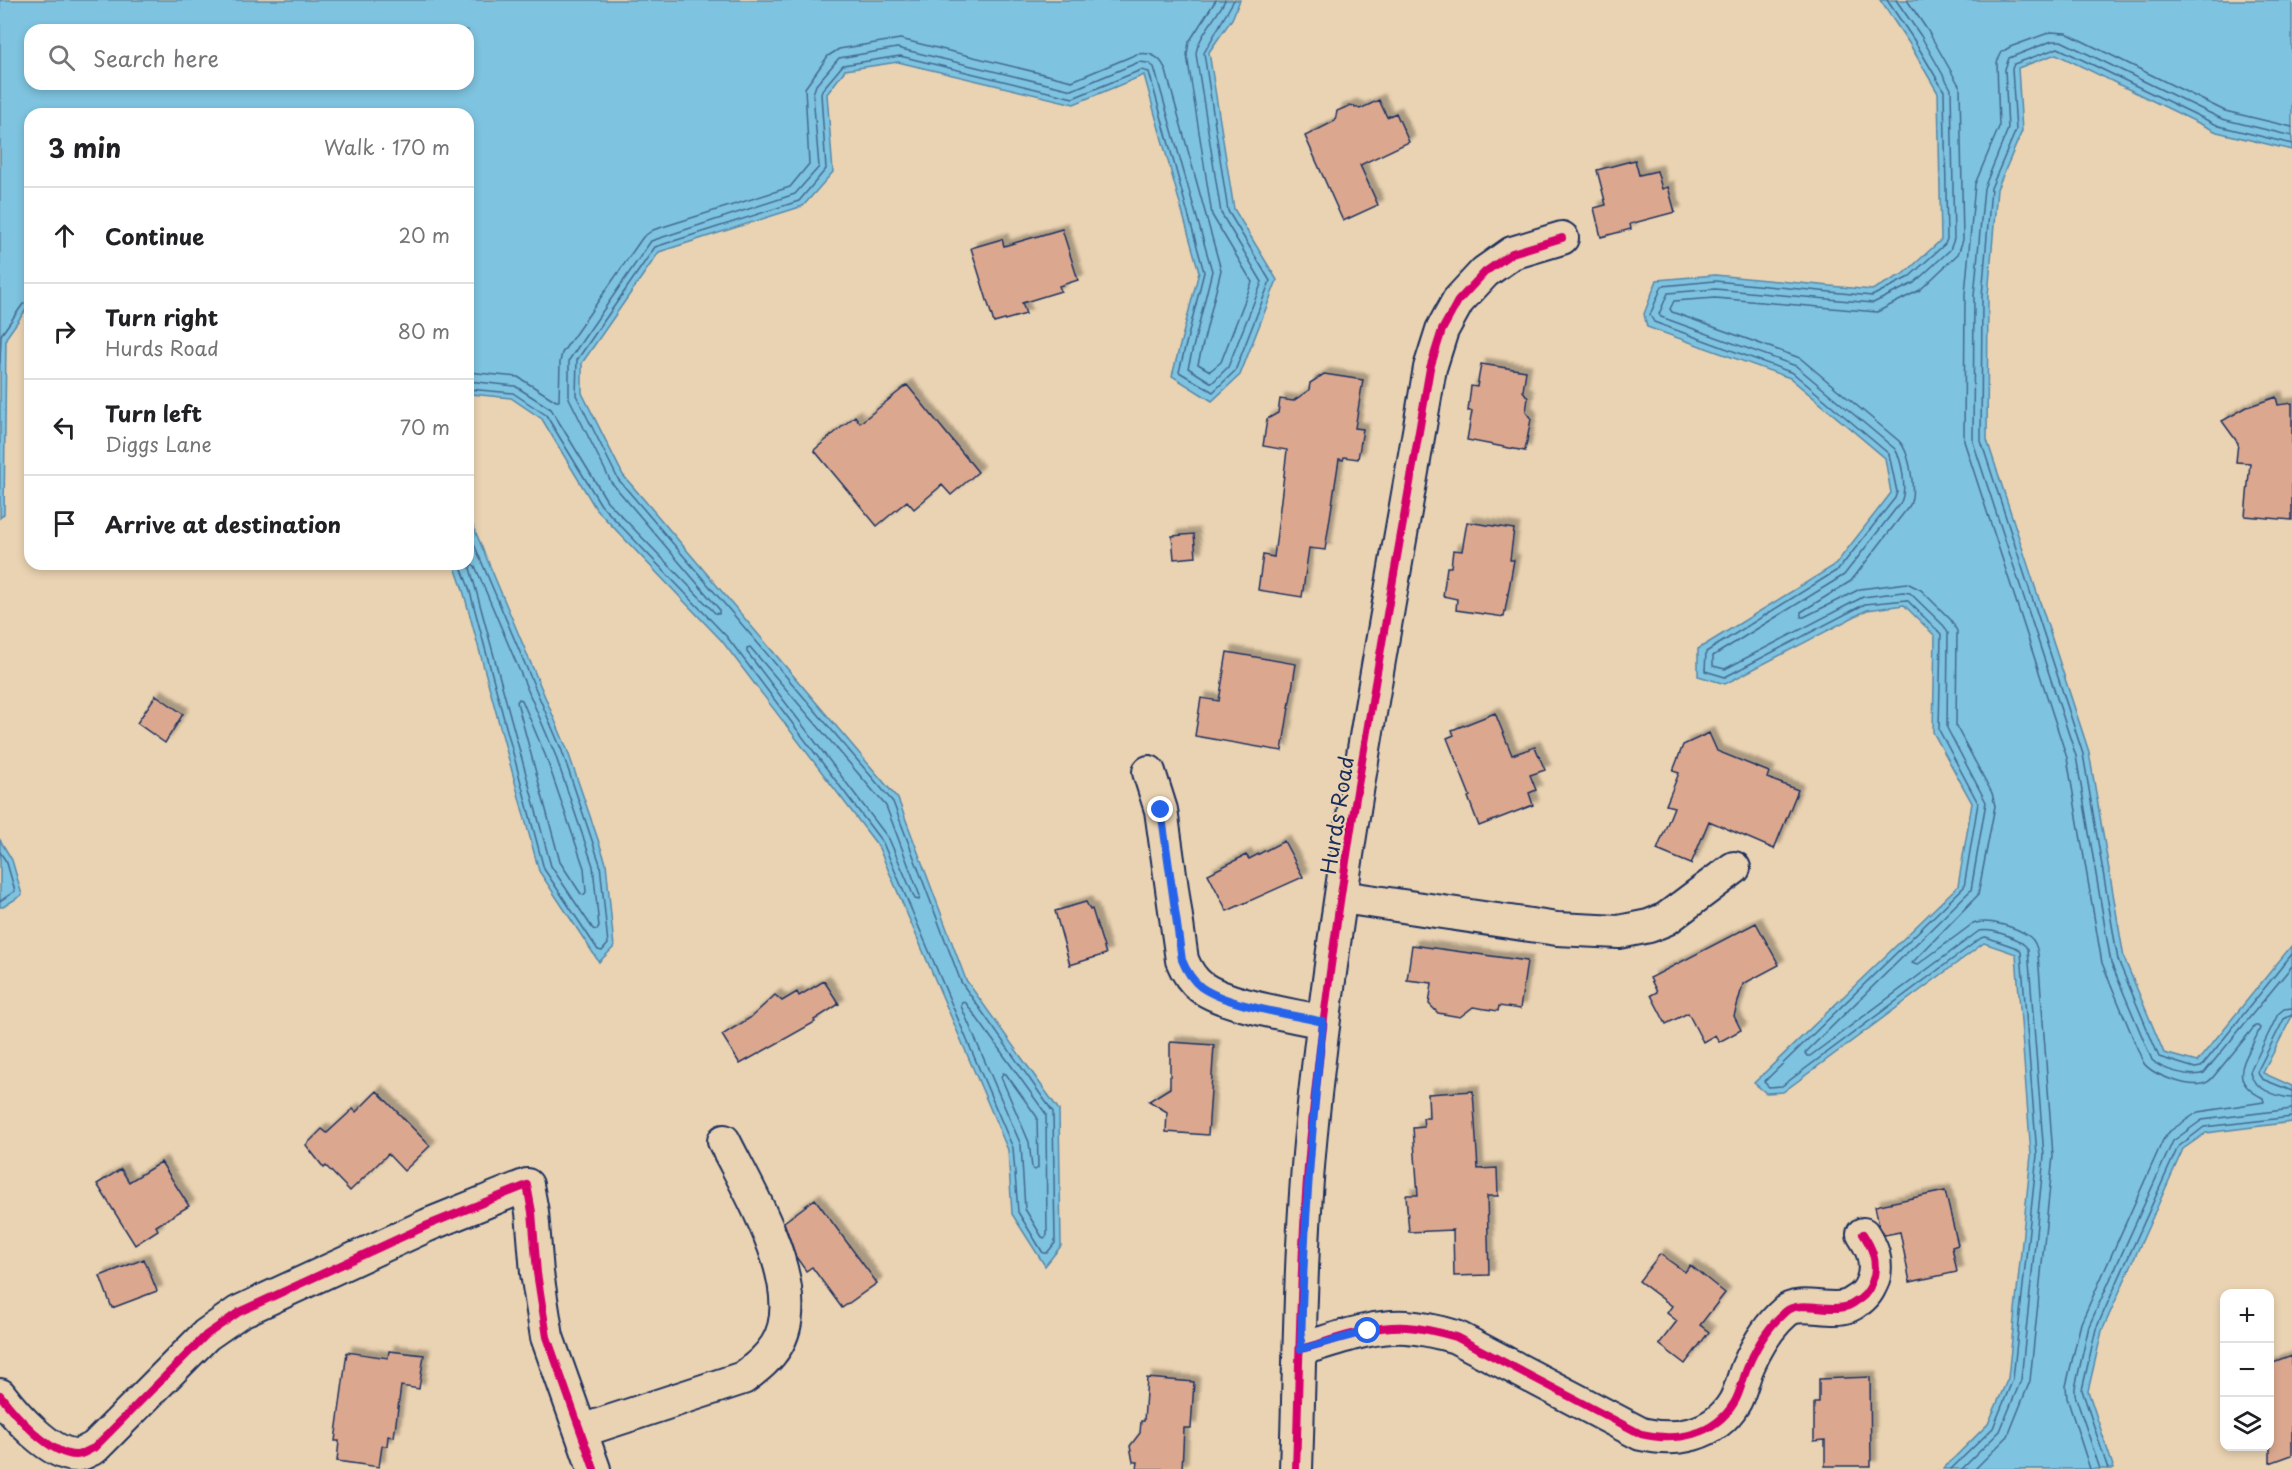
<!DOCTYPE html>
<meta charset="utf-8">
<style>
:root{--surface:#fff;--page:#f2f2f2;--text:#202124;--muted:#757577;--line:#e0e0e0}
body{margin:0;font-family:"Playpen Sans",sans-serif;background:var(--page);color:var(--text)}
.controls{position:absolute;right:18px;bottom:18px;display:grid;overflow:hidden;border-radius:12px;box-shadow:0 3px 9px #0003}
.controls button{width:54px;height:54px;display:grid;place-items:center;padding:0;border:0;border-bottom:2px solid var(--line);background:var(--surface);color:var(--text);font:30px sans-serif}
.stop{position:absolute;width:18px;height:18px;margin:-14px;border:4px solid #2563eb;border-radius:50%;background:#fff}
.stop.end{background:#2563eb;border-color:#fff;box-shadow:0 2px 6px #0008}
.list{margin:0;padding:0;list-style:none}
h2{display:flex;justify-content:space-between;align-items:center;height:78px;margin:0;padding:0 24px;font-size:26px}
h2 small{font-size:20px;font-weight:400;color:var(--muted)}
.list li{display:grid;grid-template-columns:39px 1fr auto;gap:18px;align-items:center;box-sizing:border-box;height:96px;padding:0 24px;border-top:2px solid var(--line)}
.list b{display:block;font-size:22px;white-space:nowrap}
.list p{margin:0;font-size:20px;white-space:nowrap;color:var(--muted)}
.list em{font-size:20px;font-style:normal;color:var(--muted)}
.icon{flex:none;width:33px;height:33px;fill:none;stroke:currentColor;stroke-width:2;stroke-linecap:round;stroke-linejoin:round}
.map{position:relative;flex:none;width:2292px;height:1469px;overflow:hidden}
.search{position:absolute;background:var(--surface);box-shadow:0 3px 9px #0003;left:24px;top:24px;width:450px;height:66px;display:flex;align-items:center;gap:15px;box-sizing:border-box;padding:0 21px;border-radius:18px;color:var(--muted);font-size:22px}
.panel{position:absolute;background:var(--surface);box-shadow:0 3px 9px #0003;left:24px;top:108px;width:450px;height:462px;border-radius:18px}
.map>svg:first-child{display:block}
.water{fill:#7ec3df;stroke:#5688ab;stroke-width:1.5;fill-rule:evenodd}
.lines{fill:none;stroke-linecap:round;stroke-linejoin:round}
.shore{stroke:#436a92;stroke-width:1.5}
.building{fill:#dba88f;stroke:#1b2f5e;stroke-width:1.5;filter:url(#shadow)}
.street-casing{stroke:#1b2f5e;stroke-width:36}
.street{stroke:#ead3b2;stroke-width:32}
.cycleway-casing{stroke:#ead3b2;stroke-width:11}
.cycleway{stroke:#d6006c;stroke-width:8}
.route{stroke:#2563eb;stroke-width:8}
.labels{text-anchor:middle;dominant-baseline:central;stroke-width:4.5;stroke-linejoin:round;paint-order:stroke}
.street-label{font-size:21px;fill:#1b2f5e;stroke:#ead3b2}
</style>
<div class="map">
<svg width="2292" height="1469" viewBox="0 0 2292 1469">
<defs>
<filter id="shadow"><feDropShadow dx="5.5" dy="-5.5" stdDeviation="1.5" flood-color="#0004"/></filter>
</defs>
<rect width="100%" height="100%" fill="#ead3b2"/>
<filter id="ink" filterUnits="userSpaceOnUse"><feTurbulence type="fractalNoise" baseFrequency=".0167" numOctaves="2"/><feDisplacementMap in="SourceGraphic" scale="12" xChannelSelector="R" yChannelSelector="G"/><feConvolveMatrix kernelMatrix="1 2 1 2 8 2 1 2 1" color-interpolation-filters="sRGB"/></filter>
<g filter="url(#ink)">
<path class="water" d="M0 0H1240L1232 19 1209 52 1234 209 1277 280 1240 375 1212 401 1172 376 1199 272 1144 75 1074 104 898 62 845 70 827 94 833 172 803 206 659 252 582 363V393L623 475 898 799 966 980 1059 1110 1061 1246 1045 1266 1012 1214 1008 1150 878 846 722 641 596 509 542 419 511 398 471 394 468 397V114H30V304L6 338 4 514 0 518ZM30 30H468V84H30Z
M1880 0H2292V150L2217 132 2056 54 2018 68 2022 131 1997 189 1988 296 1987 440 2089 752 2124 958 2164 1053 2197 1062 2292 945V1016L2263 1073 2292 1086V1122L2206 1133 2183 1149 2102 1331 2088 1391 2114 1469H1943L1988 1424 2008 1378 2031 1155 2016 954 1984 943 1783 1092 1766 1093 1754 1083 1958 886 1972 803 1933 732 1935 636 1904 605 1867 610 1725 684 1698 676V649L1835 565 1891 493 1885 458 1790 378 1647 327 1644 314 1657 280 1715 275 1872 290 1905 273 1941 240 1938 93 1909 43Z
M468 514 567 749 606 863 614 947 599 962 539 871 463 590 454 564H468Z
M0 840 12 860 22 895 3 907H0Z"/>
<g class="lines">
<path class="shore" d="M1887 0 1914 40 1944 91 1947 239 1945 244 1909 277 1872 296 1715 281 1662 286 1650 315 1654 322 1793 373 1889 454 1897 492 1895 498 1839 569 1706 652 1705 671 1725 677 1865 604 1907 600 1941 634 1939 730 1978 803 1964 887 1764 1082 1769 1087 1782 1086 1981 938 1986 937 2017 948 2021 952 2037 1155 2013 1379 1993 1428 1951 1469
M1896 0 1921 36 1951 89 1954 239 1950 250 1914 283 1873 303 1715 289 1668 293 1659 314 1661 317 1796 366 1895 449C1902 460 1907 489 1901 502L1844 575 1713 656V666L1725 669 1863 597 1903 592 1910 593 1944 626 1948 633 1947 728 1986 802 1971 890 1805 1053 1807 1056H1810L1979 931C1992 928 2020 938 2028 949L2044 1156 2021 1380 2000 1431 1962 1469
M1907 0 1928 31 1960 87 1963 240 1958 254 1920 290 1877 312 1715 298 1674 301 1670 309 1672 312 1800 358 1899 441C1910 452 1916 490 1910 505L1851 581 1801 612V617H1804L1860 589 1907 583 1921 590 1951 620 1957 631 1956 726 1992 793 1995 806 1978 895 1912 963 1917 965 1971 925C1985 917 2017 927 2030 937 2035 941 2037 947 2038 954L2053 1156 2030 1381 2008 1436 1975 1469
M2292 136 2222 119 2061 41H2052L2009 58 2005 69 2008 129 1984 188 1974 296 1973 442 2076 756 2111 963 2152 1060C2161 1070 2192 1078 2204 1073L2292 966
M2292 144 2219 126 2058 48 2014 64 2012 69 2016 130 1991 188 1982 296 1981 441 2083 754 2118 960 2159 1057 2195 1068 2201 1067 2292 954
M0 363 1 335 23 304 30 302
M468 372 518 377 556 401H559L560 362 562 353 643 237 653 230 790 187 809 164 805 88 828 56 839 49 900 39 1072 81 1137 54C1151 52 1161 57 1166 71L1221 270 1198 364 1210 371 1221 362 1252 282 1212 215 1187 55 1189 42 1216 0
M468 381 515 386 551 409 607 501 715 613 719 614V609L611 482 569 398V360L651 241 795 194 819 167 813 94 816 85 839 58 897 48 1072 90 1139 62 1148 63 1154 67 1212 271 1188 368 1212 383 1228 367 1262 282 1221 213 1196 54C1197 38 1218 16 1225 0
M468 389 513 393 546 415 601 505 727 637 883 843 1013 1148 1018 1212 1043 1253H1047L1055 1243 1053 1112 961 982 893 802 618 479 576 395 577 360 655 247 799 201 826 169 821 94 822 90 843 65 900 56 1073 98 1141 70 1149 72 1204 272 1179 372 1213 392 1235 371 1270 281 1228 211 1204 53 1234 0
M460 564 469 588 544 869 598 950 602 951 608 944 600 864 562 751 468 530
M472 564 475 566 555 754 593 866 599 927 597 930 593 929 551 866 470 568Z
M750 647 886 806 920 896 919 900 915 899 889 839 747 652V648Z
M519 699 522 700 546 757 584 868 586 892 584 895 581 894 560 862 517 702Z
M0 852 7 863 15 891 0 901
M962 1002 966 1003 1046 1114 1047 1235 1045 1238 1042 1237 1025 1209 1021 1145 961 1006Z
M2292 1008 2284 1009 2278 1014 2250 1072C2252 1088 2277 1097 2292 1098
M2292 1015 2284 1019 2257 1072 2262 1079 2292 1091
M1003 1073 1006 1074 1037 1117 1038 1168 1035 1170 1032 1168 1029 1142 1001 1077Z
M2090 1469 2067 1398 2066 1386 2081 1323 2163 1140 2170 1131 2198 1112 2264 1102 2263 1098C2223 1079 2249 1057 2260 1028L2258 1026H2255L2214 1076C2211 1080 2207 1083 2202 1084 2187 1087 2151 1075 2143 1062L2102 963 2067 758 1964 441 1965 294 1975 184 1999 127 1997 62 2002 52 2010 47 2051 32 2066 33 2225 111 2292 127
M2100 1469 2075 1395V1388L2089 1326 2173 1141 2202 1120 2292 1109
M2108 1469 2082 1390 2096 1329 2178 1147 2204 1127 2292 1117"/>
</g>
<path class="building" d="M1379 100 1387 117 1396 113 1409 142 1360 165 1378 205 1343 221 1305 136 1335 121 1337 111 1351 105 1360 109Z
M1635 160 1639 175 1657 171 1662 189 1668 187 1675 212 1630 224 1631 229 1601 237 1594 208 1606 205 1597 170Z
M1062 229 1078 280 1059 286 1061 291 1022 303 1026 314 994 323 971 248 1002 239 1004 246Z
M1481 364 1526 371 1523 391 1528 398 1526 412 1531 419 1525 451 1467 440 1472 411H1468L1471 386 1477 387Z
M1324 374 1363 380 1355 428 1363 429 1358 459 1344 457 1343 460 1339 459 1325 550 1309 548 1302 597 1258 590 1263 555 1274 557 1287 450 1263 446 1267 419 1278 413 1280 399 1293 401 1309 390 1310 383Z
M907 385 978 472 951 495 942 485 914 509 907 501 877 526 814 450 855 416 860 423Z
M2276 397 2278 405 2292 403V520L2245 516 2250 463 2236 462 2238 443 2222 421 2247 407Z
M1467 522 1514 529 1510 560H1514L1504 617 1456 610 1457 599 1443 596 1447 567H1451L1453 550 1462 551Z
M1194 534 1196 557 1174 559 1172 536Z
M1227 652 1296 664 1282 751 1195 736 1201 698 1219 701Z
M156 695 183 714 165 743 137 723Z
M1495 713 1512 755 1535 747 1545 770 1530 775 1536 790 1529 793 1533 805 1479 826 1468 797 1470 796 1447 738 1454 735 1452 730Z
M1709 733 1717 751 1769 772 1767 778 1798 790 1774 849 1709 821 1691 864 1657 850 1674 807 1666 805 1679 773 1673 771 1683 745Z
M1284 841 1303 877 1227 911 1208 874 1246 855 1249 859Z
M1086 902 1090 910 1092 909 1106 954 1070 965 1055 911Z
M1756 923 1779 965 1743 984 1734 1016 1741 1030 1719 1042 1715 1035 1703 1042 1688 1013 1666 1024 1651 995 1657 992 1650 978Z
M1412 945 1527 961 1520 1009 1499 1006 1498 1011 1473 1007 1460 1017 1438 1013 1429 1004 1432 983 1407 980Z
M824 981 839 1004 814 1020 815 1022 740 1064 722 1035 750 1018 775 995 782 1001 797 992 799 996Z
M1170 1042 1214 1045 1208 1135 1166 1132 1167 1112 1149 1101 1170 1088Z
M377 1091 430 1146 404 1171 388 1154 350 1191 326 1166 324 1168 306 1145 322 1129 327 1133 353 1109 356 1112Z
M1473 1091 1478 1169 1497 1168 1498 1196H1487L1489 1275 1454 1276 1453 1230 1409 1232 1406 1195H1418L1413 1128 1424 1127 1423 1118H1429L1428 1094Z
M161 1162 189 1206 156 1226 158 1230 135 1245 97 1184 121 1169 129 1182Z
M1945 1191 1958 1245 1952 1247 1957 1272 1910 1282 1900 1232 1885 1235 1879 1226 1875 1206Z
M815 1199 877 1283 842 1308 812 1267 806 1271 796 1257 784 1222Z
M1660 1254 1685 1272 1690 1265 1725 1293 1700 1325 1709 1332 1685 1364 1659 1344 1677 1321 1667 1313 1672 1306 1639 1281Z
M144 1259 157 1291 112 1308 100 1276Z
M389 1351 424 1355 419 1389 401 1386 394 1437 388 1436 387 1446H382L379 1467 337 1461 339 1441H335L347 1352 388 1358Z
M2292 1356V1455L2270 1463V1364Z
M1870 1377 1871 1466H1825V1440L1814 1441V1403H1819V1379Z
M1147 1378 1194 1382 1191 1428H1184L1182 1469H1137L1138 1462H1133L1130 1446 1140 1433 1141 1421H1144Z"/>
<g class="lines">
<defs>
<path id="street" d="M1149 772 1161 810 1182 960C1186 970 1192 980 1201 987 1228 1006 1289 1014 1323 1022
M1342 897 1557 929 1619 932 1649 926 1666 919 1734 868
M1301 1349C1334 1340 1371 1325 1406 1327 1423 1328 1439 1332 1456 1337L1641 1434C1676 1442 1714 1436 1734 1403 1741 1392 1743 1376 1749 1364 1757 1346 1770 1325 1785 1312 1799 1299 1830 1313 1848 1306 1852 1305 1856 1301 1860 1299 1867 1294 1872 1284 1874 1276 1877 1259 1872 1248 1863 1234
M0 1395C15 1415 50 1455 76 1455 82 1455 88 1450 94 1448L206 1335 239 1312 428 1225 527 1185 532 1212 537 1273 547 1337 594 1469
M581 1431 743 1378C756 1368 767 1360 776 1346 811 1291 749 1192 724 1141
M1296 1469C1300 1354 1300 1238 1312 1123 1338 870 1387 619 1430 368L1442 330 1458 301 1485 272 1512 253 1562 238"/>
</defs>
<use href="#street" class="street-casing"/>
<use href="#street" class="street"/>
<defs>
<path id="cycleway" d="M1301 1349C1334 1340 1371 1325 1406 1327 1423 1328 1439 1332 1456 1337L1641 1434C1676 1442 1714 1436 1734 1403 1741 1392 1743 1376 1749 1364 1757 1346 1770 1325 1785 1312 1799 1299 1830 1313 1848 1306 1852 1305 1856 1301 1860 1299 1867 1294 1872 1284 1874 1276 1877 1259 1872 1248 1863 1234
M0 1395C15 1415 50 1455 76 1455 82 1455 88 1450 94 1448L206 1335 239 1312 428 1225 527 1185 532 1212 537 1273 547 1337 594 1469
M1296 1469C1300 1354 1300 1238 1312 1123 1338 870 1387 619 1430 368L1442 330 1458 301 1485 272 1512 253 1562 238"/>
</defs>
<use href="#cycleway" class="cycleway-casing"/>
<use href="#cycleway" class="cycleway"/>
</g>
</g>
<g class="lines" filter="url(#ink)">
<path class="route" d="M1161 810 1182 960C1186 970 1192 980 1201 987 1228 1006 1289 1014 1323 1022 1311 1131 1303 1239 1301 1349L1368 1331"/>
</g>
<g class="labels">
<g class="street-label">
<text transform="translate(1336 815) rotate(-81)">Hurds Road</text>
</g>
</g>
</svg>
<div class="controls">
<button>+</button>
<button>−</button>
<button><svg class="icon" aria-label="layers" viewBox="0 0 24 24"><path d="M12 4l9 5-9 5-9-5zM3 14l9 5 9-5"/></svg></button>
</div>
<div class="stop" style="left:1368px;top:1331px"></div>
<div class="stop end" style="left:1161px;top:810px"></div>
<div class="search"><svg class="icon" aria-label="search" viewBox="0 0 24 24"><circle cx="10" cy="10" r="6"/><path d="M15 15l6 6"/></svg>Search here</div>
<section class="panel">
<h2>3 min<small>Walk · 170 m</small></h2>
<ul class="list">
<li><svg class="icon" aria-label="ahead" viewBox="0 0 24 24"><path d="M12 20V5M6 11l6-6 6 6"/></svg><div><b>Continue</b></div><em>20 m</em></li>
<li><svg class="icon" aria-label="right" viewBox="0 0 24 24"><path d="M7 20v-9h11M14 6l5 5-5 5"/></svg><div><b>Turn right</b><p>Hurds Road</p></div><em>80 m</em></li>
<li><svg class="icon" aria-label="left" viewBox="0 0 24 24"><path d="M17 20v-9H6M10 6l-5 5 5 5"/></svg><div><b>Turn left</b><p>Diggs Lane</p></div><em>70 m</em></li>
<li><svg class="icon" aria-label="arrive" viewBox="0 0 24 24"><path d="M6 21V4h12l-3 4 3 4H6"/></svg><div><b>Arrive at destination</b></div></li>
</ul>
</section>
</div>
